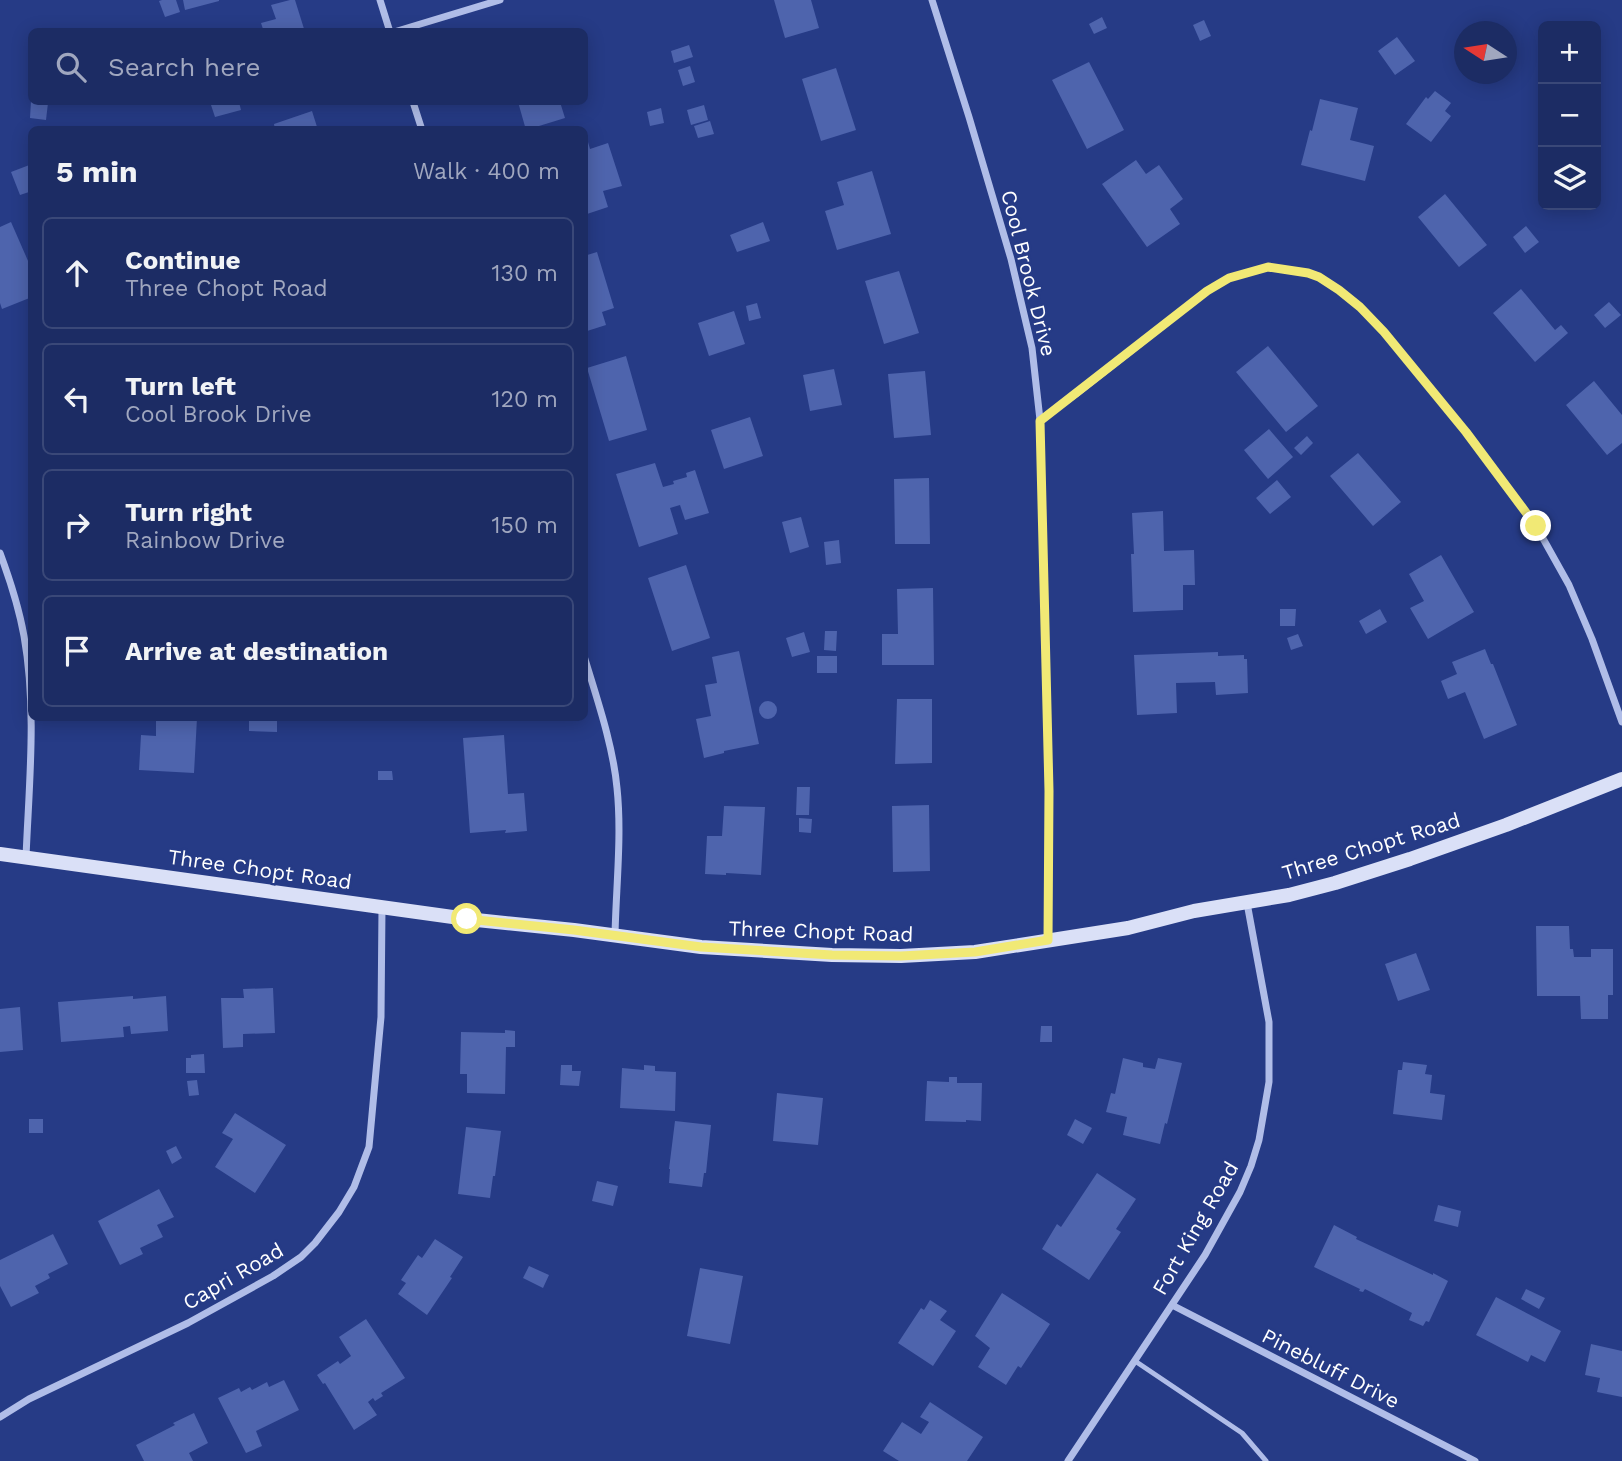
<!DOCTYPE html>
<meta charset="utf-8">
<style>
:root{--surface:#1c2c64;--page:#25346a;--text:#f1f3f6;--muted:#a0a7bf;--line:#3a4878}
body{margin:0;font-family:"Work Sans",sans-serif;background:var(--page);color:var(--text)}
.controls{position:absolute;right:21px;top:21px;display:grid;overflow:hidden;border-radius:10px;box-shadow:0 4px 18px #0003}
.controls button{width:63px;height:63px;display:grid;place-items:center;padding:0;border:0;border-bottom:2px solid var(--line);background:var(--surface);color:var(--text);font:35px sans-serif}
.compass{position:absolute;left:1454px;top:21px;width:63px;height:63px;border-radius:50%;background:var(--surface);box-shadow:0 4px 18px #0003;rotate:282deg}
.stop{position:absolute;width:21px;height:21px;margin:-16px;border:5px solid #f1e975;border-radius:50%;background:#fff}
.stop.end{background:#f1e975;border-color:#fff;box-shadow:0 2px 7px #0008}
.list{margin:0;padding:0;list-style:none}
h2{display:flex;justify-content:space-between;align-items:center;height:91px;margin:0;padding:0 28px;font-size:30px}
h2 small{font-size:23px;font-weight:400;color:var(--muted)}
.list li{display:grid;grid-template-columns:46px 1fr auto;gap:21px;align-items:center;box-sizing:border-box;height:112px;margin:0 14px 14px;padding:0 14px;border:2px solid var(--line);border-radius:10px}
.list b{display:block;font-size:26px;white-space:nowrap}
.list p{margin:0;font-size:23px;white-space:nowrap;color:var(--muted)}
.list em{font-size:23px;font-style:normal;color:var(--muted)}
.icon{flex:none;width:38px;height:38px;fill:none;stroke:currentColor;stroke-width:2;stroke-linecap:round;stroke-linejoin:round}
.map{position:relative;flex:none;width:1622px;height:1461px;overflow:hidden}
.search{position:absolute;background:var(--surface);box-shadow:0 4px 18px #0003;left:28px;top:28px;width:560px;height:77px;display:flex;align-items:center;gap:18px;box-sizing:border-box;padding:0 24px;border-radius:10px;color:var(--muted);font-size:26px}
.panel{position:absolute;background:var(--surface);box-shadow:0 4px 18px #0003;left:28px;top:126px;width:560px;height:595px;border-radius:10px}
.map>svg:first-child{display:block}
.building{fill:#4e64ad}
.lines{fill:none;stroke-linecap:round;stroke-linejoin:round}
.service{stroke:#b0bde8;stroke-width:5}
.minor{stroke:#b0bde8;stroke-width:7}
.secondary{stroke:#dae0f7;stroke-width:14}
.route{stroke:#f1e975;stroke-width:9}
.labels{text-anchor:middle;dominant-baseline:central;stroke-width:5;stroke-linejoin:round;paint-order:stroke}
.street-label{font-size:21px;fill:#fff;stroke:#263b86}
</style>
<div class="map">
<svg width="1622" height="1461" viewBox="0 0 1622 1461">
<rect width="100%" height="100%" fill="#263b86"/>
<path class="building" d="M162 0H176L180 12 165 17 159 1Z
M183 0H219V1L185 10Z
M290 0H295L305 32H264L261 23 276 19 271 5Z
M774 0H811L819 28 785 38Z
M1102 17 1107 28 1094 34 1089 24Z
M1204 20 1211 36 1200 41 1193 25Z
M1397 37 1415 61 1395 75 1378 51Z
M689 45 693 57 674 63 671 51Z
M1089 62 1124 130 1087 149 1052 80Z
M690 66 695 82 683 86 678 70Z
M836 68 856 130 821 141 802 79Z
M1435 91 1451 103 1445 111 1451 116 1431 142 1406 124 1426 97 1428 99Z
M1320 99 1358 108 1350 140 1374 146 1365 181 1301 165 1310 130 1312 131Z
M31 101 48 103 46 120 30 118Z
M210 102H239L241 110 215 117Z
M518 102H560L565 118 526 130Z
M704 105 708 120 691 125 687 110Z
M661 108 664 123 650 126 647 112Z
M312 111 318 130H275L274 124Z
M710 121 714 134 698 138 694 126Z
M588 142 590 149 608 143 622 186 603 191 608 207 584 215V143Z
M1136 160 1146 174 1159 165 1183 199 1170 209 1180 224 1147 247 1102 184Z
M32 164V191L20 195 11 172Z
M872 171 891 234 837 250 825 211 844 205 837 182Z
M1445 194 1487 245 1459 267 1418 217Z
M11 222 32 270V297L2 309 0 303V227Z
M763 222 770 241 737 252 730 235Z
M1526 226 1539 242 1525 253 1513 237Z
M597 252 614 308 602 312 606 325 584 332V256Z
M899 271 919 333 884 344 865 281Z
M1521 289 1555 330 1561 325 1568 333 1535 362 1493 313Z
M1609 302 1621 315 1605 328 1594 315Z
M757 303 761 318 749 321 746 306Z
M734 311 745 344 709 356 698 323Z
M1268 346 1318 406 1286 432 1236 372Z
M626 356 647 430 609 441 587 368Z
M834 369 842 405 810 411 803 375Z
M925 371 931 435 894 438 888 374Z
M1594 381 1622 415V443L1607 455 1566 405Z
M750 417 763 456 724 469 711 430Z
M1269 429 1293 457 1268 479 1244 450Z
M1307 436 1313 443 1301 455 1294 448Z
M1358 453 1401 502 1373 526 1330 476Z
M655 463 663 487 674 484 673 481 687 477 686 473 695 470 709 513 685 520 680 505 670 508 678 534 639 547 616 474Z
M929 478 930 544H895L894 479Z
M1277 480 1291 497 1270 514 1256 498Z
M1163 511 1164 551 1194 550 1195 585H1183V610L1133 612 1131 554H1134L1132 513Z
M801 517 809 547 790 553 782 522Z
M839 540 841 563 826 565 824 542Z
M1441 555 1474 612 1428 639 1410 608 1424 601 1409 574Z
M686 565 710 638 672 651 648 578Z
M933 588 934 665H882V634H898L897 589Z
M1280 609H1296L1295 626H1280Z
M1380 609 1387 622 1366 634 1359 621Z
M825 631H837L836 651 824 650Z
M804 632 810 652 792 657 786 638Z
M1298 634 1303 646 1291 650 1287 638Z
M1485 649 1491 664H1493L1517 725 1484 739 1465 692 1448 699 1441 681 1457 674 1452 662Z
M739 651 759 744 724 751V753L704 758 696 719 711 716 705 685 717 683 712 657Z
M1218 652V656L1244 655V659H1247L1248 693 1216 695 1215 682 1176 683 1177 713 1137 715 1134 655Z
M817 656H837V673H817Z
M897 699H932V763L895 764Z
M759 710a9 9 0 1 1 18 0a9 9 0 1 1-18 0Z
M156 718H197L194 773 139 770 141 735 156 736Z
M249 718H277V732L249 731Z
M504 735 508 794 524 793 527 831 505 833 506 830 470 833 463 738Z
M378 771H392L393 780H378Z
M797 787H810L809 815H796Z
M929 805 930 871 893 872 892 806Z
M724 806 765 807 761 875 726 873V875L705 874 707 836H722Z
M799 818 812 819 811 833 799 832Z
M1536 926H1569L1570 949H1573L1574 957H1591V949H1613V995H1608V1019H1581L1580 996H1537Z
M1416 953 1430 990 1398 1001 1385 964Z
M273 988 275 1033 243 1034V1047L223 1048 221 998H244L243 989Z
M133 996V999L166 996 168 1031 131 1034 130 1026 123 1027 124 1037 61 1042 58 1002Z
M20 1007 23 1050 0 1052V1009Z
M1041 1026H1052V1042H1040Z
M505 1030 515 1031V1047H506L505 1094 467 1093V1074H460L461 1032 505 1033Z
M204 1054 205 1073H186V1058H191V1055Z
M1123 1058 1143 1063V1067L1155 1069 1158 1058 1182 1063 1167 1124 1165 1123 1160 1144 1123 1135 1127 1117 1106 1112 1111 1093 1115 1094Z
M1403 1062 1427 1065 1425 1074 1432 1075 1430 1093 1445 1095 1442 1120 1393 1114 1398 1070H1402Z
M561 1065H572V1071H581L579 1086 560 1085Z
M644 1065 655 1066V1071L676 1072 675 1111 620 1108 622 1068 644 1070Z
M949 1077H957V1083H982L981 1121 966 1120V1122L925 1121 927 1081 949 1082Z
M197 1080 199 1095 189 1096 187 1081Z
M777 1093 823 1098 818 1145 773 1141Z
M235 1113 286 1145 255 1193 215 1167 233 1139 222 1133Z
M29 1119H43V1133H29Z
M1075 1119 1092 1128 1083 1144 1067 1135Z
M675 1121 711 1125 706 1173H704L702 1187 669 1183 670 1169H669Z
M466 1127 501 1131 495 1176H493L490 1198 458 1194Z
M176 1146 182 1158 172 1164 166 1151Z
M1097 1173 1136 1199 1116 1229 1121 1232 1089 1280 1042 1249 1057 1224 1061 1227Z
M597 1181 618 1186 613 1206 592 1201Z
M159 1189 174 1217 157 1225 163 1237 140 1248 143 1254 120 1265 98 1221Z
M1438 1205 1461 1211 1458 1227 1434 1221Z
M1334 1225 1357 1237 1356 1239 1433 1275V1273L1448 1281 1429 1322 1426 1321 1423 1326 1409 1320 1412 1313 1365 1289 1363 1292 1359 1291 1360 1289 1314 1267Z
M53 1234 68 1264 48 1274 50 1278 35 1286 39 1293 11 1307 0 1286V1260Z
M435 1239 463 1257 450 1277 452 1278 427 1315 398 1294 406 1283 401 1280 418 1255 422 1258Z
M529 1266 549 1275 543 1288 523 1278Z
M700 1268 743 1276 730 1344 687 1336Z
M1526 1289 1545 1298 1539 1309 1521 1299Z
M1002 1293 1050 1324 1021 1368 1018 1366 1006 1385 978 1367 990 1348 975 1336Z
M1496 1297 1561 1331 1545 1362 1531 1355 1528 1362 1476 1335Z
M930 1300 947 1311 940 1320 956 1331 933 1366 898 1343 921 1308 924 1310Z
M366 1319 405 1378 381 1393 383 1396 375 1401 373 1398 368 1402 377 1415 354 1430 325 1383 323 1384 317 1375 338 1361 340 1364 351 1356 339 1337Z
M1591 1344 1622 1351V1397L1597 1392 1600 1378 1585 1375Z
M284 1380 299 1410 256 1431 262 1446 246 1453 218 1398 239 1388 241 1392 250 1387 252 1390 267 1382 269 1387Z
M930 1402 983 1437 967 1461H899L883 1451 902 1422 921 1434 929 1422 920 1417Z
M194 1413 208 1443 189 1453 193 1461H144L136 1445 175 1425 173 1423Z"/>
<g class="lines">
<path class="service" d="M1135 1361 1242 1433 1266 1461"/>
<path class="minor" d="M380 0 390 32
M932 0 969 117 1011 259 1032 348 1040 420 1049 791 1048 940
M394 32 500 0
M413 102 422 130
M1040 420 1076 394 1207 291 1229 278 1268 267 1308 273 1319 277 1339 290 1360 307 1384 332 1466 432 1536 526 1569 585 1592 639 1622 722
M0 553C10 580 19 608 24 636 37 709 29 784 26 857
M584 656C597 699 613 745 617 788 622 835 616 888 615 935
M1172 1305 1475 1461
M0 1417 29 1399 188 1323 273 1276 301 1257 315 1243 339 1212 354 1187 369 1147 381 1017 382 908
M1068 1461 1205 1255 1240 1192 1251 1166 1259 1140 1269 1082V1022L1247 903"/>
<path class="secondary" d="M0 854 467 919 574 930 701 947 832 955 901 956 975 952 1128 928 1194 911 1289 895 1335 883 1410 859 1506 825 1622 779"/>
</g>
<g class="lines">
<path class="route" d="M467 919 574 930 701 947 832 955 901 956 975 952 1048 940 1049 791 1040 421 1207 291 1229 278 1268 267 1308 273 1319 277 1339 290 1360 307 1384 332 1466 432 1536 526"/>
</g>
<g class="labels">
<g class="street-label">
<text transform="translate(1029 273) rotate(76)">Cool Brook Drive</text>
<text transform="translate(1371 846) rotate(-17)">Three Chopt Road</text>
<text transform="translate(260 869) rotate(8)">Three Chopt Road</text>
<text transform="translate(821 931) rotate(2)">Three Chopt Road</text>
<text transform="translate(1195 1228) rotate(-60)">Fort King Road</text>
<text transform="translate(233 1276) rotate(-30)">Capri Road</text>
<text transform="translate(1331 1368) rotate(27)">Pinebluff Drive</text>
</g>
</g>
</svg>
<div class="controls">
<button>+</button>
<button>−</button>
<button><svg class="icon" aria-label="layers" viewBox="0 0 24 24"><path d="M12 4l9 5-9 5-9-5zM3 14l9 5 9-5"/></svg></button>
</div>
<svg class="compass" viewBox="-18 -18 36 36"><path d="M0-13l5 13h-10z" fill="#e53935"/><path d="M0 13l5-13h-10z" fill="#a0a7bf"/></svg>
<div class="stop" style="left:467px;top:919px"></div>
<div class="stop end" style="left:1536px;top:526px"></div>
<div class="search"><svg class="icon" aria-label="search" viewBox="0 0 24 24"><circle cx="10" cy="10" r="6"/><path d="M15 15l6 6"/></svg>Search here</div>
<section class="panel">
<h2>5 min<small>Walk · 400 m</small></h2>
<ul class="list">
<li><svg class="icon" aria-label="ahead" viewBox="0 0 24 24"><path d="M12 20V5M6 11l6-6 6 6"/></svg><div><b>Continue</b><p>Three Chopt Road</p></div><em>130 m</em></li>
<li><svg class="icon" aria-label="left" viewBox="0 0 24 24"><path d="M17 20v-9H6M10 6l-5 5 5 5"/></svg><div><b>Turn left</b><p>Cool Brook Drive</p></div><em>120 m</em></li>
<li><svg class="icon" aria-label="right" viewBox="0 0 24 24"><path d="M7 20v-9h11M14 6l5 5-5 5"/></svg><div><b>Turn right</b><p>Rainbow Drive</p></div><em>150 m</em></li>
<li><svg class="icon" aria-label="arrive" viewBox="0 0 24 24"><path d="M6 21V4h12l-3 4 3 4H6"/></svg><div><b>Arrive at destination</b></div></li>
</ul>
</section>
</div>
